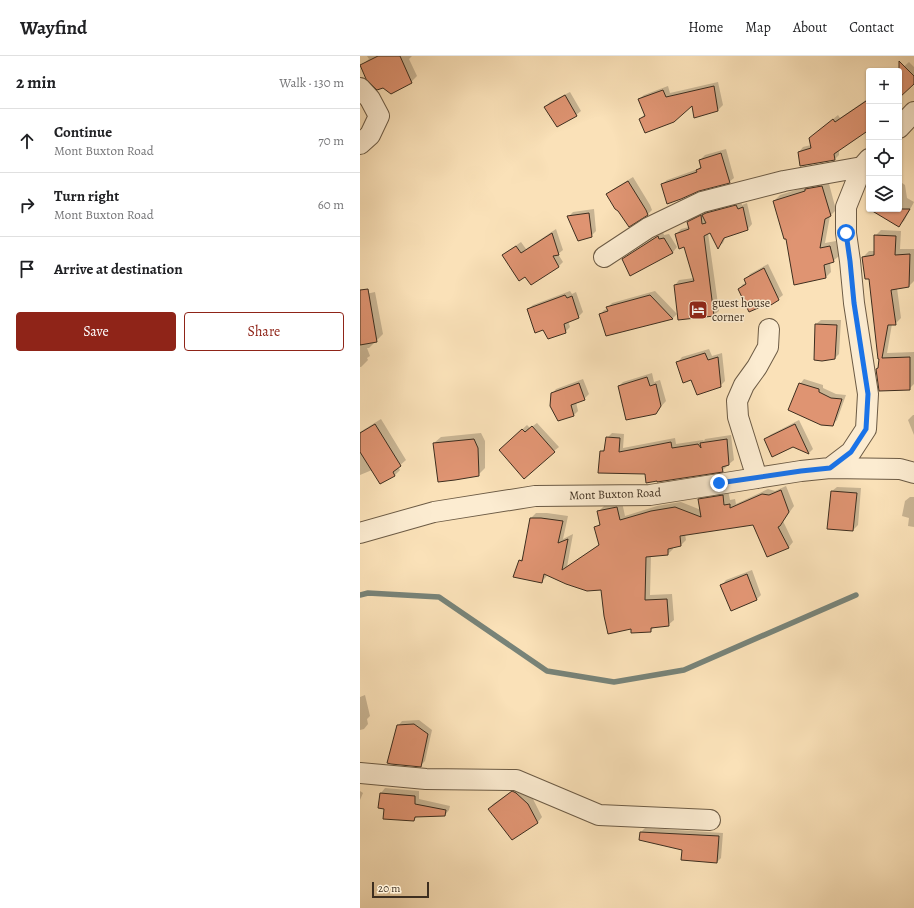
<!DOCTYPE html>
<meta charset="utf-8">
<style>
:root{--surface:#fff;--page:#f2f2f2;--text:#202124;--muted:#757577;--line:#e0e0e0;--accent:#8f2418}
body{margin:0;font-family:Alegreya,serif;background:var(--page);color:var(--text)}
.controls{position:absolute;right:12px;top:12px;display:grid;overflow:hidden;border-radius:4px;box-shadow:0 1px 3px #0004}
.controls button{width:36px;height:36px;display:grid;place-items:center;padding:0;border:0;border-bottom:1px solid var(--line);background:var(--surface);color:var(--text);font:20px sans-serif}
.scale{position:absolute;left:12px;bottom:10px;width:57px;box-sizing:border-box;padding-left:4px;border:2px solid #3d2e1f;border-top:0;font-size:11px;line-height:14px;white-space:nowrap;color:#3d2e1f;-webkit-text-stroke:3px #fcecd1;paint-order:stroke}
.stop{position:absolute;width:12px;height:12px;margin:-9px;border:3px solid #1a73e8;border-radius:50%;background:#fff}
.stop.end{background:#1a73e8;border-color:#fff;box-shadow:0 1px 4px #0008}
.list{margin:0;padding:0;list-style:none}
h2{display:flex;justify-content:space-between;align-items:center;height:52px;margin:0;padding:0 16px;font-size:17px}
h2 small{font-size:13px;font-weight:400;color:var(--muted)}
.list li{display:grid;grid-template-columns:26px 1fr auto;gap:12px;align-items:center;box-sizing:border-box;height:64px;padding:0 16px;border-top:1px solid var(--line)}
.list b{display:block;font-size:15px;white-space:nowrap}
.list p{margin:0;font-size:13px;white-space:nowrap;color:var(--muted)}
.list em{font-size:13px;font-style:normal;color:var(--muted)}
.actions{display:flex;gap:8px;padding:12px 16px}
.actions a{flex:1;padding:9px 0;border:1px solid var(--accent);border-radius:4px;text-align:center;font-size:14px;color:var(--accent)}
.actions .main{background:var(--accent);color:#fff}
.icon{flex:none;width:22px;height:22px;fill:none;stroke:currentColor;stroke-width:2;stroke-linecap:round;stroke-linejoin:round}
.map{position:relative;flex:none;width:554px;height:852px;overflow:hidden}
header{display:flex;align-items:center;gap:24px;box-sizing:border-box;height:56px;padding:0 20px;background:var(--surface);border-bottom:1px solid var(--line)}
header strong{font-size:19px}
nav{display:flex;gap:22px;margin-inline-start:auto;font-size:14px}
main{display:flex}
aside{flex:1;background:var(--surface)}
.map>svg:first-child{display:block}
.shadow{fill:#0003}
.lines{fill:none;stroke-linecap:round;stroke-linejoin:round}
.stream{stroke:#788378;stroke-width:5.5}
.building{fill:#df9472;stroke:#3d2e1f}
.minor-casing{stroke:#6c5b45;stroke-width:22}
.minor{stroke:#fcecd1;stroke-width:20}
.route{stroke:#1a73e8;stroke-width:5}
.labels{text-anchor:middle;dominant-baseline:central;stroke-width:3;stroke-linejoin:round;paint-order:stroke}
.poi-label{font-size:12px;fill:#3d2e1f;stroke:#fcecd1;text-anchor:start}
.street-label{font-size:12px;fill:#3d2e1f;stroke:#fcecd1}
</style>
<header>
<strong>Wayfind</strong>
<nav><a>Home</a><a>Map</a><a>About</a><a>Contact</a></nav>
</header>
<main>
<aside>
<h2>2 min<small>Walk · 130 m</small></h2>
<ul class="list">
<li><svg class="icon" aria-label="ahead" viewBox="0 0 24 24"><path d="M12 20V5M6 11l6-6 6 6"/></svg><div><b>Continue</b><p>Mont Buxton Road</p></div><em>70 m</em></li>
<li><svg class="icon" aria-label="right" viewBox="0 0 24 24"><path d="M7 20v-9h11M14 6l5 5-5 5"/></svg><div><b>Turn right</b><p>Mont Buxton Road</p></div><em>60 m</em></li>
<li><svg class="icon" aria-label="arrive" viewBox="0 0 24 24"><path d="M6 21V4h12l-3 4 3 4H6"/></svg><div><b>Arrive at destination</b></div></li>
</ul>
<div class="actions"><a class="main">Save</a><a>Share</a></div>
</aside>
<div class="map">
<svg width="554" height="852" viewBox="0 0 554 852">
<rect width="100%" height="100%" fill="#fae1b8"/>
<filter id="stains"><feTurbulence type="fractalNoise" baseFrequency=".005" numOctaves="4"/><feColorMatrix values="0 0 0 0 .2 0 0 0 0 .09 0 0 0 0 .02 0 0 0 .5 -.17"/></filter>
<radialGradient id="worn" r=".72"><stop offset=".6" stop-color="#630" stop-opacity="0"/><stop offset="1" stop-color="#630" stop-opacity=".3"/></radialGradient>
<path class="shadow" d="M7 0H52L49 3 57 20 51 26 1 10 9 3Z
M549 6 554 11V26L539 41V15Z
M358 26 363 49 358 54 335 60 332 48 280 63 285 58 279 43 284 39 308 30 310 37Z
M210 36 221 55 216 59 185 51 190 46Z
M509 42V73L479 94V99L475 103 439 96 443 91 451 89 455 78 478 59 480 62Z
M366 93 374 122 369 126 339 134 302 128 307 124 338 113 341 110 340 104 345 99Z
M273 121 290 149 292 154 287 159 247 138 252 134Z
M468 124 476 154 470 160 465 187 476 185 479 200 473 205 470 206 471 216 465 222 427 181 414 145 420 139Z
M539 125 545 129 547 142 554 146 544 165 539 169 514 153H539Z
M381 145 382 149 387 147 392 168 388 173 366 180 363 187 358 191 351 175 348 177 359 255 354 259 319 263 315 229 319 224 334 222 324 190 316 178 321 173 329 171 328 166 333 162 346 155V156L347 155Z
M234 153 236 175 231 180 209 160 213 156Z
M196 173 203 194 198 198 203 206 199 210 171 228 165 220 144 199 148 195 161 186 166 193Z
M521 174 541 175 540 193H554V225L549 230 537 232 541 262 535 268H532L527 297 554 296V328L549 333 517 313 519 311 520 302 510 222 503 201 509 195H515V180Z
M303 176 304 179 309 178 317 191 313 196 271 218 263 203 268 199Z
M408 208 423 239 418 243 405 248 379 233 383 228 387 227 386 223 390 218Z
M0 235 6 238 15 236 23 278 9 292H7L10 300 7 302 8 304 1 311H0Z
M210 235 212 238 216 236 223 256 218 261 208 265 210 271 205 276 184 273 168 253 173 249Z
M295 235 317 258 313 262 246 279 240 259 244 254 248 253V251L252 247Z
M461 264H481L479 298 475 302 456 268Z
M349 293 352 300 362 297 365 325 360 330 332 323 318 306 322 301Z
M292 317 294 326 300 324 306 345 295 357 259 330 263 326Z
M223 323 229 338 224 343 216 346 218 355 214 359 198 364 192 338 196 333Z
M444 323 463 329V332L476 338 486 339 477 364 472 369 440 328Z
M553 359H554V379L548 364Z
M21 363 46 404 38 411 40 414 35 419 21 427 12 414 0 419V376Z
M439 364 453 393 449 397 433 390 405 384 410 379Z
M177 367 199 391 194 395 140 394 167 369 170 372Z
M121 377 125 385V412L118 419 74 387 81 381Z
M252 377 264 378 263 392 315 382 316 388 343 384 344 385 345 383 371 379 374 404 369 408 366 409 367 410 362 415 286 417 241 396 246 391 247 382Z
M426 430 434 450 423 465 433 486 428 492 393 468 325 478 326 484 321 489 313 491V493L308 498 291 499 290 539 312 538 314 564 308 569 296 570 290 575 272 571 242 533 187 518 186 521 181 526 160 505 164 500 171 462 176 457H187L208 460 203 483 213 478 207 511 240 488 236 472 240 467 238 456 244 450 262 446 265 460 297 450 321 446 341 454 339 443 345 438 368 434 370 444 375 443 376 448 408 433 415 435Z
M477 431 501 432 498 469 493 474 472 435Z
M550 441H554V475V471L548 470 549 462 542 460 545 445Z
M392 514 401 539 397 543 372 553 362 529 366 524Z
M5 639 10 660 7 663 8 668 4 673 0 674V641Z
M59 664 72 674 65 705 60 710 38 670 42 665Z
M158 731 161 732 173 743 182 761 178 766 152 783 129 753 133 748Z
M25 732 59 735V743L90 750 89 754 85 759 58 760 53 764 19 751 21 737Z
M0 735 3 737 0 744Z
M285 772 363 777 361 802 357 806 281 776Z"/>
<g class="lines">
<path class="stream" d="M0 539 8 537 79 541 187 615 254 626 324 614 496 539"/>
</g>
<path class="building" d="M18 0H40L52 27 31 38 23 32 17 34 6 23 0 9Z
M539 5 554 20V28L539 42Z
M354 30 358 55 334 62 332 50 314 66 285 77 279 63 285 60 278 43 303 34 306 41Z
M205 39 217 60 197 71 184 51Z
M509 43V74L474 98 475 104 440 110 438 96 451 92 449 82 473 63 475 66Z
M361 97 370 127 339 135 321 143 307 148 301 128 337 116 336 114 341 112 339 104Z
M268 125 286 154 288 159 269 171 258 155 255 153 246 138Z
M462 130 471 160 465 163 460 192 470 190 474 206 464 209 466 222 434 229 426 183H424L413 145 445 135V133Z
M376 149 378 153 383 151 388 174 364 182 358 193 350 177 344 180 354 260 318 264 314 229 334 225 324 191 319 193 315 178 329 173 327 166 341 159 342 168 346 167 342 159 346 157Z
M509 153H550L539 171Z
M229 157 232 181 218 185 207 160Z
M192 177 199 199 193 200 199 211 171 229 165 221 159 225 142 199 156 190 161 197Z
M514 179 536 180 535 199 550 198 549 231 531 234 536 269H528L522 302 550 301V334L519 335 516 313 518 312 519 303H518L509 223H505L502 201 514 199Z
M298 180 299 183 304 182 313 197 270 220 262 203Z
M404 212 419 244 406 252 405 249 389 256 378 233 386 228 384 223Z
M8 233 17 286 0 289V234Z
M205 239 207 242 212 240 219 262 204 268 206 277 188 283 183 274 175 277 167 253Z
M290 239 313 263 246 280 239 258 248 255 246 251Z
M455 268 477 269 475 303 462 305 454 304Z
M345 297 348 304 358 301 361 331 337 339 331 324 323 327 316 306Z
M287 321 290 330 296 328 301 350 296 358 266 364 258 330Z
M219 327 225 344 211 349 214 360 198 365 190 350 191 337Z
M439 327 459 333V336L471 342 482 343 473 370 461 369 428 354Z
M15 368 41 410 33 416 35 420 20 428 0 396V377Z
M435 368 449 398 433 391 412 401 404 383Z
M172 370 195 396 164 423 139 394 162 373 165 376Z
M246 381 260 382 259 396 311 386 312 392 338 388 341 392 340 387 367 383 369 409 362 411 363 416 297 426V425L286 427 285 418 238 417 240 395H244Z
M114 383 118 392 119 420 95 424 78 426 73 387Z
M421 434 429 456 420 470 418 471 429 492 407 501 393 469 320 480 321 490 308 493V499L286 501 285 544 307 543 309 570 291 572V576L271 577V573L248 578 244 560 241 534 227 535 206 528 184 518 182 527 153 521 159 504 162 505 170 462H181L203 465 198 487 208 483 202 514 239 489 234 471 240 469 237 455 257 451 260 464 291 455 315 451 341 461 338 443 363 439 364 449 370 448V452L402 438 409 439Z
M471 435 497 437 493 475 467 473Z
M387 518 397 544 371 555 360 529Z
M54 668 68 678 61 711 31 708 27 707 37 669Z
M152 735 156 737 168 748 178 767 152 784 128 753Z
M20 737 55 740V748L86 754 85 760 55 761 54 765 23 763 24 753 18 752Z
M280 776 359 780 357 807 321 804 322 794 279 784Z"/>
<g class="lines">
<defs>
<path id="minor" d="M0 32 10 43 19 60 10 79 0 88
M539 72 554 56
M244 201 288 172 342 146 424 125 502 111
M470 412 491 396 506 373 508 338 494 247 490 205 486 177V151L502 111 509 103
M397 422 378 361 377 345 384 329 397 311 408 291 409 273
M0 477 74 456 175 440 290 439 397 422 441 415 470 412 540 413 554 417
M0 717 66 723 156 724 239 759 350 764"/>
</defs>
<use href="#minor" class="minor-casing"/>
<use href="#minor" class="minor"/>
</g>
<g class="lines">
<path class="route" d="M359 427 441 415 470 412 491 396 506 373 508 338 494 247 490 205 486 177"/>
</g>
<defs>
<symbol id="hotel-square" viewBox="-11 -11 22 22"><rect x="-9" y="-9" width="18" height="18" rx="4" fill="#8f2418" stroke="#fcecd1"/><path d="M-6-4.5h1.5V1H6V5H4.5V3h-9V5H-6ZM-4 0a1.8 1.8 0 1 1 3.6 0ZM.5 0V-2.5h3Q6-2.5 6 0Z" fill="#fff"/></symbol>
</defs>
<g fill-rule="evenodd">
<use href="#hotel-square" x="327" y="243" width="22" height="22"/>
</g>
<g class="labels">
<g class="poi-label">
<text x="352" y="247">guest house<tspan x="352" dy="14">corner</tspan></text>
</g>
<g class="street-label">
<text transform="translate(255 438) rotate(-2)">Mont Buxton Road</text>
</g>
</g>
<rect width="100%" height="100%" filter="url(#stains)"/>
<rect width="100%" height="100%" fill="url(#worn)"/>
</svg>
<div class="controls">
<button>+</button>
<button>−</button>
<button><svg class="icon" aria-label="locate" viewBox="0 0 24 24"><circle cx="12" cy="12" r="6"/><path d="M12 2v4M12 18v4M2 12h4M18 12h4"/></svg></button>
<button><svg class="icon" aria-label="layers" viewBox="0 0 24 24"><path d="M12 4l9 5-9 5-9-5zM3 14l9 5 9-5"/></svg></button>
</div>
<div class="scale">20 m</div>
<div class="stop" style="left:486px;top:177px"></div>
<div class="stop end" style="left:359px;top:427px"></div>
</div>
</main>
